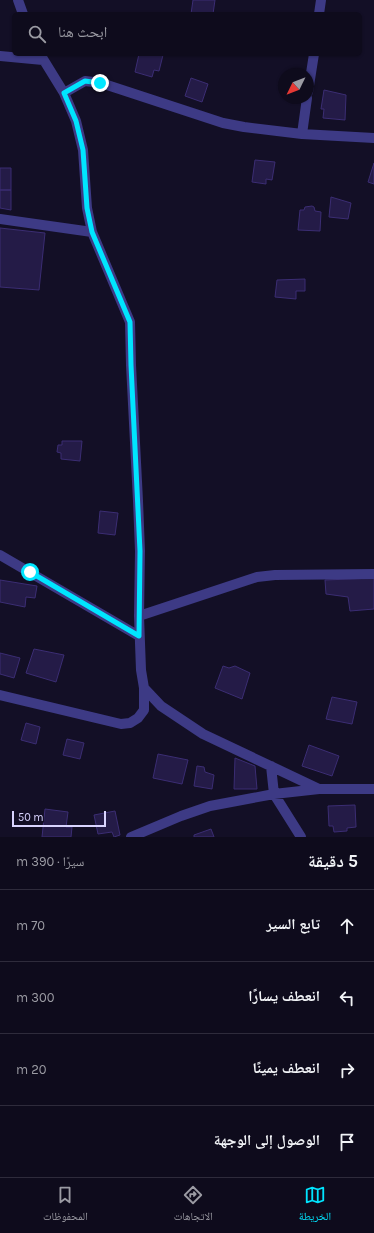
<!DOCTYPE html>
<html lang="ar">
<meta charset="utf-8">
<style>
:root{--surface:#0e0b1c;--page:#1c1929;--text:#f1f3f6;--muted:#9b9ba3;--line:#2e2b3b;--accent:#00e5ff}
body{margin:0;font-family:Karla,"Noto Naskh Arabic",sans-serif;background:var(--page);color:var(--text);direction:rtl}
.compass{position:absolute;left:278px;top:68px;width:36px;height:36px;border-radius:50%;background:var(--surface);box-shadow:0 1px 3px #0004;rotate:227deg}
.scale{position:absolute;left:12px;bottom:10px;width:94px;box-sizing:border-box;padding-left:4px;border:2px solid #d9d4ff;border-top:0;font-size:11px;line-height:14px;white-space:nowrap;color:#d9d4ff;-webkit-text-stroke:3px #130f26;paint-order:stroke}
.stop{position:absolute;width:12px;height:12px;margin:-9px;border:3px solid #00e5ff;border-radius:50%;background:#fff}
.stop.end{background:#00e5ff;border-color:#fff;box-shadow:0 1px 4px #0008}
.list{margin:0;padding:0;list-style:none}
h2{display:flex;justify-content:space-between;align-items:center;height:52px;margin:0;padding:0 16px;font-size:17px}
h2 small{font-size:13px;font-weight:400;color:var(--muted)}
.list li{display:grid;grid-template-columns:26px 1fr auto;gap:12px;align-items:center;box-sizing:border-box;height:72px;padding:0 16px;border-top:1px solid var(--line)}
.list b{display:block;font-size:15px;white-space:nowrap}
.list em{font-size:13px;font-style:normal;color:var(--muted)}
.icon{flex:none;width:22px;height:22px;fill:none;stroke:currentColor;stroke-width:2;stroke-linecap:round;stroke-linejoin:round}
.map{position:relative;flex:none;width:374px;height:837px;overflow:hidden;direction:ltr}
.search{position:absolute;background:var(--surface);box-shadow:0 1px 3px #0004;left:12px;right:12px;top:12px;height:44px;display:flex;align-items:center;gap:10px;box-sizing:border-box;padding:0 14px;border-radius:6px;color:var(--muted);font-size:15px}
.sheet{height:340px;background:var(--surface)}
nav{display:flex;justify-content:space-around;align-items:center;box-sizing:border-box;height:56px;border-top:1px solid var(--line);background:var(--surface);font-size:11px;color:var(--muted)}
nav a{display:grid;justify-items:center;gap:2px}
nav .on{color:var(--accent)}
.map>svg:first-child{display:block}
.building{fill:#241b47;stroke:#3b2d73}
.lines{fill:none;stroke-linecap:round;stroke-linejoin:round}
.minor{stroke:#3d3a85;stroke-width:10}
.route{stroke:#00e5ff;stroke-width:5}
</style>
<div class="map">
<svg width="374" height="837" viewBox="0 0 374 837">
<rect width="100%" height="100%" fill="#130f26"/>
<path class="building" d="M193 0H215L213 14H191Z
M139 54 163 55 159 71 154 70 152 77 135 72Z
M191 78 208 84 202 102 185 96Z
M324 90 346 95 345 120 323 118 324 109H321Z
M255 160 275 162 272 180 266 179V184L252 182Z
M374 163V184L368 182Z
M0 168H11V190H0Z
M0 190H11V210L0 208Z
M331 197 351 203 348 219 329 217Z
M312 206 314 207 315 211 321 212 320 231 298 230 300 210H304L305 207Z
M0 228 45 233 39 290 0 287Z
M305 279V291H296V299L275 297 277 280Z
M62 441H82L80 461 61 459V453L57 452 58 445H62Z
M100 511 118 513 115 535 98 533Z
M374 578V609L350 611 348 597 326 594 325 580Z
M0 580 37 586 35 598 26 597 25 607 0 602Z
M34 649 64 655 56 682 26 673Z
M0 653 20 658 14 678 0 674Z
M223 666 229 668 235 666 250 673 242 699 215 688Z
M332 697 357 702 352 724 326 719Z
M26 723 40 727 36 744 21 740Z
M67 739 84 743 80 759 63 755Z
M309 745 339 756 332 776 302 766Z
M158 754 188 760 182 784 153 778Z
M235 758 255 766 257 789H234Z
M197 766 204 767 205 772 214 775 212 789 194 786Z
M355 805 356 827 347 828V831L334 832 333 826H329L328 806Z
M45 809 68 812 66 827H72L71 837H42Z
M115 811 120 835 114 837 112 832 98 834 94 815Z
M211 829 214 837H194V835Z"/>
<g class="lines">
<path class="minor" d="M18 0 23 14
M319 14 321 0
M0 56 43 60
M308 92 314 54
M64 93 85 81 101 83 223 123 244 127 302 134 374 138
M302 134 307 98
M0 219 92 232
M0 555 139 636
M139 616 257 577 275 575 374 574
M144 688 161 706 203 734 319 789
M0 695 121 724 130 723 138 718 144 710V688L141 670 139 616 140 551 138 501 131 365 130 322 92 232 87 208 83 150 76 121 64 93 40 54
M271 766 274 794 301 837
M131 837 181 816 210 806 274 794 319 789H374"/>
</g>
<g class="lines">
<path class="route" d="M30 572 139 636 140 551 131 365 130 322 92 232 87 208 83 150 76 121 64 93 85 81 100 83"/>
</g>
</svg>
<svg class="compass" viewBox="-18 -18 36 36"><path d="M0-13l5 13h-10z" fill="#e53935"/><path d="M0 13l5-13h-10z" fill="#9b9ba3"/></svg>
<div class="scale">50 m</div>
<div class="stop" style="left:30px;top:572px"></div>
<div class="stop end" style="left:100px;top:83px"></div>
<div class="search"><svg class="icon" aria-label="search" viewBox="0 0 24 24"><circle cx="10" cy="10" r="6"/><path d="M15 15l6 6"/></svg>ابحث هنا</div>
</div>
<section class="sheet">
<h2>5 دقيقة<small>سيرًا · 390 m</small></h2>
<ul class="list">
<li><svg class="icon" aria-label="ahead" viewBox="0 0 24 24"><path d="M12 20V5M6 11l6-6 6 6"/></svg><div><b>تابع السير</b></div><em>70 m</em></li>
<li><svg class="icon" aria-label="left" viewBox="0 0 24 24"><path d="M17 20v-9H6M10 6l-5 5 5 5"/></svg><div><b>انعطف يسارًا</b></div><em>300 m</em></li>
<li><svg class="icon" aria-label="right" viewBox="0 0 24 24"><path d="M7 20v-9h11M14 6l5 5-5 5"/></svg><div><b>انعطف يمينًا</b></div><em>20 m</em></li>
<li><svg class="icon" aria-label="arrive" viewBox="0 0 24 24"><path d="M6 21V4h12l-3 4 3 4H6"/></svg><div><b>الوصول إلى الوجهة</b></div></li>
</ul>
</section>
<nav>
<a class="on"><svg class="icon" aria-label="map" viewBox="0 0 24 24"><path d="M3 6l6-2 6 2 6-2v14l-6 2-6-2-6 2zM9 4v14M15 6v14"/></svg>الخريطة</a>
<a><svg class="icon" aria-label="directions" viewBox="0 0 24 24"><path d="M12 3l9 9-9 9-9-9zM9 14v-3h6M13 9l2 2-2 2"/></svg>الاتجاهات</a>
<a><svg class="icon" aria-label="saved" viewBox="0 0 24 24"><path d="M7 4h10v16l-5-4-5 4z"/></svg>المحفوظات</a>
</nav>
